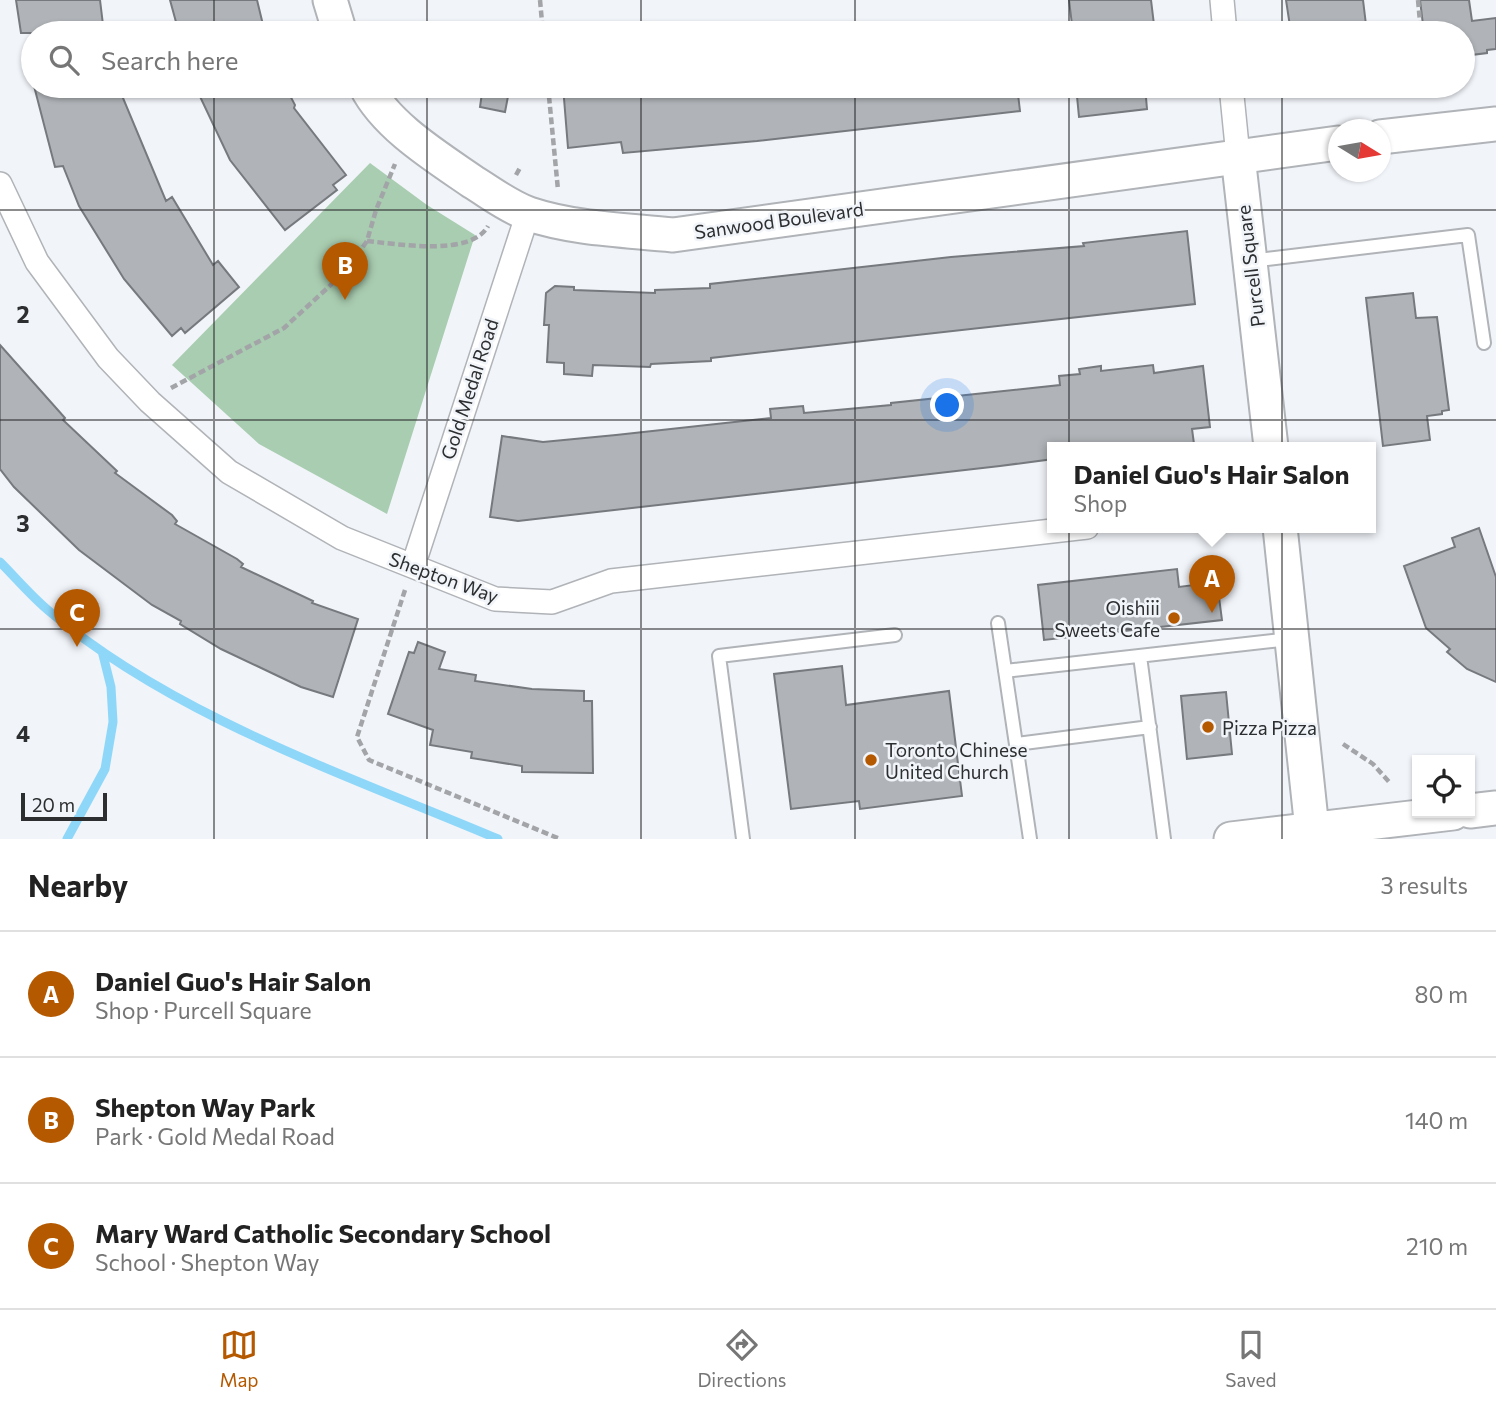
<!DOCTYPE html>
<meta charset="utf-8">
<style>
:root{--surface:#fff;--page:#f6f6f6;--text:#222;--muted:#767676;--line:#e0e0e0;--accent:#b55900}
body{margin:0;font-family:Commissioner,sans-serif;background:var(--page);color:var(--text)}
.controls{position:absolute;right:21px;bottom:21px;display:grid;overflow:hidden;border-radius:0px;box-shadow:0 2px 5px #0004}
.controls button{width:63px;height:63px;display:grid;place-items:center;padding:0;border:0;border-bottom:2px solid var(--line);background:var(--surface);color:var(--text);font:35px sans-serif}
.compass{position:absolute;left:1328px;top:119px;width:63px;height:63px;border-radius:50%;background:var(--surface);box-shadow:0 2px 5px #0004;rotate:101deg}
.scale{position:absolute;left:21px;bottom:18px;width:86px;box-sizing:border-box;padding-left:7px;border:4px solid #2d2e30;border-top:0;font-size:19px;line-height:24px;white-space:nowrap;color:#2d2e30;-webkit-text-stroke:5px #f1f4f9;paint-order:stroke}
.you{position:absolute;left:948px;top:406px;width:24px;height:24px;margin:-18px;border:5px solid #fff;border-radius:50%;background:#1a73e8;box-shadow:0 0 0 10px #1a73e833}
.badge{display:grid;place-items:center;width:46px;height:46px;border-radius:50%;background:var(--accent);color:#fff;font-size:23px;font-weight:700}
.pin{position:absolute;translate:-50% -58px;filter:drop-shadow(0 2px 4px #0008)}
.pin::after{content:'';position:absolute;top:37px;width:24px;height:21px;background:inherit;clip-path:polygon(0 0,100% 0,50% 100%)}
.popup{position:absolute;left:1047px;top:442px;width:329px;height:91px;box-sizing:border-box;display:grid;place-content:center;border-radius:0px;background:var(--surface);filter:drop-shadow(0 2px 5px #0005);font-size:23px;white-space:nowrap;color:var(--muted)}
.popup b{font-size:26px;color:var(--text)}
.popup::after{content:'';position:absolute;left:50%;top:100%;margin-left:-14px;border:14px solid transparent;border-top-color:var(--surface)}
.list{margin:0;padding:0;list-style:none}
h2{display:flex;justify-content:space-between;align-items:center;height:91px;margin:0;padding:0 28px;font-size:30px}
h2 small{font-size:23px;font-weight:400;color:var(--muted)}
.list li{display:grid;grid-template-columns:46px 1fr auto;gap:21px;align-items:center;box-sizing:border-box;height:126px;padding:0 28px;border-top:2px solid var(--line)}
.list b{display:block;font-size:26px;white-space:nowrap}
.list p{margin:0;font-size:23px;white-space:nowrap;color:var(--muted)}
.list em{font-size:23px;font-style:normal;color:var(--muted)}
.icon{flex:none;width:38px;height:38px;fill:none;stroke:currentColor;stroke-width:2;stroke-linecap:round;stroke-linejoin:round}
.map{position:relative;flex:none;width:1496px;height:839px;overflow:hidden}
.search{position:absolute;background:var(--surface);box-shadow:0 2px 5px #0004;left:21px;right:21px;top:21px;height:77px;display:flex;align-items:center;gap:18px;box-sizing:border-box;padding:0 24px;border-radius:38px;color:var(--muted);font-size:26px}
.sheet{height:469px;background:var(--surface)}
nav{display:flex;justify-content:space-around;align-items:center;box-sizing:border-box;height:98px;border-top:2px solid var(--line);background:var(--surface);font-size:19px;color:var(--muted)}
nav a{display:grid;justify-items:center;gap:4px}
nav .on{color:var(--accent)}
.map>svg:first-child{display:block}
.green{fill:#a9cdb0}
.lines{fill:none;stroke-linecap:round;stroke-linejoin:round}
.stream{stroke:#8fd7f9;stroke-width:9}
.building{fill:#b0b4b8;stroke:#76797d;stroke-width:2}
.lane-casing{stroke:#b0b3b7;stroke-width:16}
.street-casing{stroke:#b0b3b7;stroke-width:26}
.secondary-casing{stroke:#b0b3b7;stroke-width:37}
.path{stroke:#a2a4a8;stroke-width:4.5;stroke-dasharray:7 3.5;stroke-linecap:butt}
.lane{stroke:#fff;stroke-width:12}
.street{stroke:#fff;stroke-width:23}
.secondary{stroke:#fff;stroke-width:33}
.grid{fill:none;stroke:#2d2e30;stroke-width:2;stroke-opacity:0.55}
.poi-dot{fill:#b55900;stroke:#f1f4f9;stroke-width:2.5}
.labels{text-anchor:middle;dominant-baseline:central;stroke-width:5;stroke-linejoin:round;paint-order:stroke}
.street-label{font-size:19px;fill:#2d2e30;stroke:#f1f4f9}
.poi-label{font-size:19px;fill:#2d2e30;stroke:#f1f4f9;text-anchor:start}
.grid-label{font-size:23px;text-anchor:middle;font-weight:bold;fill:#2d2e30;stroke:#f1f4f9;stroke-width:5;stroke-linejoin:round;paint-order:stroke}
</style>
<div class="map">
<svg width="1496" height="839" viewBox="0 0 1496 839">
<rect width="100%" height="100%" fill="#f1f4f9"/>
<path class="green" d="M370 163 427 205 475 235 387 514 259 444 172 365Z"/>
<g class="lines">
<path class="stream" d="M0 562C16 578 31 596 49 611 172 716 349 776 498 839
M67 839 105 769 113 722 111 687 102 651"/>
</g>
<path class="building" d="M16 0H100L104 33H21Z
M170 0H257L265 33H179Z
M1069 0H1151L1155 33H1073Z
M1286 0H1363L1367 33H1291Z
M1420 0H1469L1472 21 1496 18V49L1487 50V53L1463 56V33H1424Z
M34 86H118L166 201 172 197 213 265 218 261 239 287 185 333 181 328 172 336 124 279 79 206 63 166 55 167Z
M195 86H285L295 105 294 108 346 175 333 185 337 190 285 230 230 160Z
M483 86H510L505 112 480 107Z
M563 86H1017L1020 111 757 141 623 153 621 142 568 148Z
M1076 86H1145L1147 109 1079 117Z
M1187 231 1195 304 711 358V361L651 364 650 367 593 365 592 376 564 374V363L547 362 549 325H544L546 293 555 286 574 287V290L655 293V290L710 288V284L951 257 1084 246 1083 243Z
M1413 293 1416 318 1437 317 1449 410 1442 411V414L1427 416 1430 440 1383 446 1366 298Z
M0 345 65 418 63 420 117 471 115 473 172 515 177 521 175 524 237 559 243 564 241 567 313 601 312 603 358 619 333 697 301 687 257 666 221 649 180 624 181 621 152 605 79 550 14 487 0 469Z
M1153 365 1154 373 1203 366 1210 427 1192 429 1194 444 1175 447H1053V459L1000 466 518 521 490 517 502 436 543 442 616 435 771 418 770 409 803 406 804 413 848 409 891 405V403L1060 385 1059 376 1080 374 1079 369 1101 366V371Z
M1479 528 1496 577V682L1467 669 1447 652 1450 649 1426 628 1404 566 1455 547 1452 538Z
M1177 569 1179 587 1217 582 1222 620 1044 640 1038 585Z
M418 642 445 652 439 669 476 675 475 681 532 689 584 691V701H592L593 773 522 772V766L471 758 472 752 430 745 433 730 388 714 409 652 414 653Z
M842 666 846 705 949 691 962 796 860 809 859 801 791 809 774 674Z
M1226 692 1232 754 1187 759 1181 696Z"/>
<g class="lines">
<defs>
<path id="lane" d="M1250 261 1468 235 1484 343
M998 623 1030 839
M1140 656 1164 839
M1005 671 1290 639
M1016 744 1150 727
M743 839 719 656 895 635"/>
<path id="street" d="M1222 0 1225 33
M1231 86 1238 156
M0 184 37 262 108 358 150 402 229 472 342 538 495 599 552 602 611 581 1087 527
M413 566 528 213"/>
<path id="secondary" d="M330 0 340 33
M366 86C386 126 437 157 473 182 491 193 509 207 529 214 574 229 625 230 673 235L1338 143
M1380 137 1496 124
M1238 156 1271 447
M1280 527 1313 839
M1470 811 1496 808
M1231 839 1453 813"/>
</defs>
<use href="#lane" class="lane-casing"/>
<use href="#street" class="street-casing"/>
<use href="#secondary" class="secondary-casing"/>
<path class="path" d="M540 0 543 33
M1418 0 1421 33
M548 86 558 190
M1427 86 1428 97
M516 175 521 166
M367 241C398 244 471 257 488 226
M171 388 284 328 347 270 367 241 376 210 395 164
M405 590 357 737 369 760 560 839
M1343 744 1373 764 1391 784"/>
<use href="#lane" class="lane"/>
<use href="#street" class="street"/>
<use href="#secondary" class="secondary"/>
</g>
<path class="grid" d="M214 0V33M427 0V33M641 0V33M855 0V33M1069 0V33M1282 0V33M214 86V839M427 86V839M641 86V839M855 86V839M1069 86V839M1282 86V839M0 210H1496M0 420H1496M0 629H1496"/>
<g class="poi-dot">
<circle cx="1174" cy="618" r="7"/>
<circle cx="1208" cy="727" r="7"/>
<circle cx="871" cy="760" r="7"/>
</g>
<g class="labels">
<g class="street-label">
<text transform="translate(779 220) rotate(-8)">Sanwood Boulevard</text>
<text transform="translate(1250 266) rotate(-97)">Purcell Square</text>
<text transform="translate(469 389) rotate(-72)">Gold Medal Road</text>
<text transform="translate(444 577) rotate(20)">Shepton Way</text>
</g>
<g class="poi-label">
<text x="1160" y="607" text-anchor="end">Oishiii<tspan x="1160" dy="22">Sweets Cafe</tspan></text>
<text x="1222" y="727">Pizza Pizza</text>
<text x="885" y="749">Toronto Chinese<tspan x="885" dy="22">United Church</tspan></text>
</g>
</g>
<g class="grid-label">
<text x="23" y="323">2</text>
<text x="23" y="532">3</text>
<text x="23" y="742">4</text>
</g>
</svg>
<div class="controls">
<button><svg class="icon" aria-label="locate" viewBox="0 0 24 24"><circle cx="12" cy="12" r="6"/><path d="M12 2v4M12 18v4M2 12h4M18 12h4"/></svg></button>
</div>
<svg class="compass" viewBox="-18 -18 36 36"><path d="M0-13l5 13h-10z" fill="#e53935"/><path d="M0 13l5-13h-10z" fill="#767676"/></svg>
<div class="scale">20 m</div>
<div class="you"></div>
<div class="pin badge" style="left:1212px;top:613px">A</div>
<div class="popup"><b>Daniel Guo's Hair Salon</b>Shop</div>
<div class="pin badge" style="left:345px;top:300px">B</div>
<div class="pin badge" style="left:77px;top:647px">C</div>
<div class="search"><svg class="icon" aria-label="search" viewBox="0 0 24 24"><circle cx="10" cy="10" r="6"/><path d="M15 15l6 6"/></svg>Search here</div>
</div>
<section class="sheet">
<h2>Nearby<small>3 results</small></h2>
<ul class="list">
<li><span class="badge">A</span><div><b>Daniel Guo's Hair Salon</b><p>Shop · Purcell Square</p></div><em>80 m</em></li>
<li><span class="badge">B</span><div><b>Shepton Way Park</b><p>Park · Gold Medal Road</p></div><em>140 m</em></li>
<li><span class="badge">C</span><div><b>Mary Ward Catholic Secondary School</b><p>School · Shepton Way</p></div><em>210 m</em></li>
</ul>
</section>
<nav>
<a class="on"><svg class="icon" aria-label="map" viewBox="0 0 24 24"><path d="M3 6l6-2 6 2 6-2v14l-6 2-6-2-6 2zM9 4v14M15 6v14"/></svg>Map</a>
<a><svg class="icon" aria-label="directions" viewBox="0 0 24 24"><path d="M12 3l9 9-9 9-9-9zM9 14v-3h6M13 9l2 2-2 2"/></svg>Directions</a>
<a><svg class="icon" aria-label="saved" viewBox="0 0 24 24"><path d="M7 4h10v16l-5-4-5 4z"/></svg>Saved</a>
</nav>
